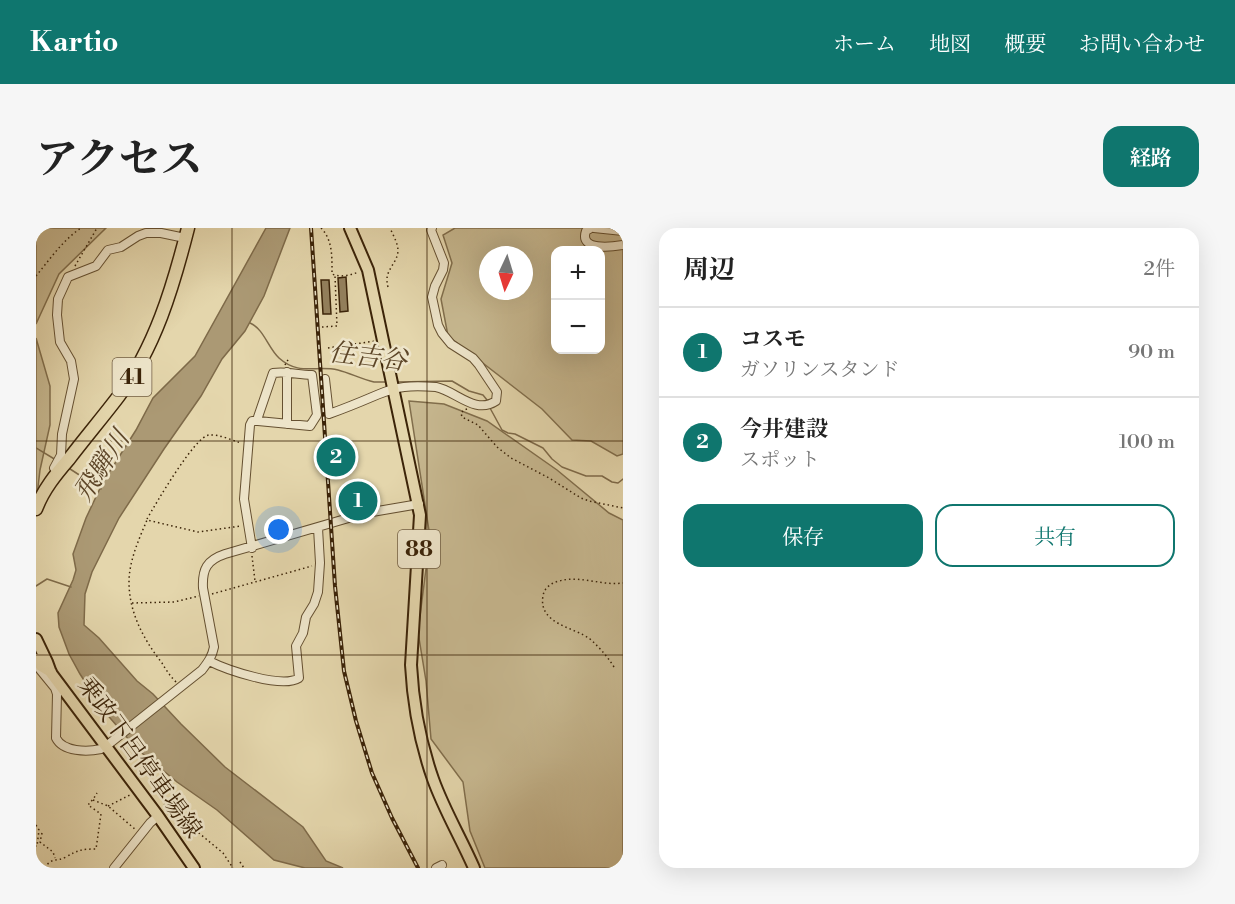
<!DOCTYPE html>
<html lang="ja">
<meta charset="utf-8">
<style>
:root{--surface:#fff;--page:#f6f6f6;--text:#222;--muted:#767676;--line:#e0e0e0;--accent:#0f766e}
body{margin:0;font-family:"Libre Bodoni","Noto Serif JP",serif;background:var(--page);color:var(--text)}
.controls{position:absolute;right:18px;top:18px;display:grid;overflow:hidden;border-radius:12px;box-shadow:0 6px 24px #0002}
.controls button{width:54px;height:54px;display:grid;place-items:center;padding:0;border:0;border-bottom:2px solid var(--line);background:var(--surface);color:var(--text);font:30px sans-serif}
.compass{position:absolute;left:443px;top:18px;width:54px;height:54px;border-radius:50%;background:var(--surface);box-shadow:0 6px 24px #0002;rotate:184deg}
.you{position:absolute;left:243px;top:302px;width:21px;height:21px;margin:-15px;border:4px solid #fff;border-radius:50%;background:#1a73e8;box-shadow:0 0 0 9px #1a73e833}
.badge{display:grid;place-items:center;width:39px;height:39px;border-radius:50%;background:var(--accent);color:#fff;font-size:20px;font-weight:700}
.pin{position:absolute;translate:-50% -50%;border:3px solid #fff;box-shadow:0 2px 6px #0006}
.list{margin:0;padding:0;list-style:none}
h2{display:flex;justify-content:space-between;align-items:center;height:78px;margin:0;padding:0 24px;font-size:26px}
h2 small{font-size:20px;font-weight:400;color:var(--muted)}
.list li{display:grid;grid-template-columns:39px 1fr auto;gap:18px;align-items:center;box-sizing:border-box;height:90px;padding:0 24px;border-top:2px solid var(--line)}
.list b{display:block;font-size:22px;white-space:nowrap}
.list p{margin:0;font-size:20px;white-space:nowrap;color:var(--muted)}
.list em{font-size:20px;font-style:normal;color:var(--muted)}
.actions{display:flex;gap:12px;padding:18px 24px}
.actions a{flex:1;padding:14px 0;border:2px solid var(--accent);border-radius:18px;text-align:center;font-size:21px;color:var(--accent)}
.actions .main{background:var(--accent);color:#fff}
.map{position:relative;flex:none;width:587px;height:640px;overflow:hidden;border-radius:18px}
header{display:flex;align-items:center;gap:36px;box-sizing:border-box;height:84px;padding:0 30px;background:var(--accent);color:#fff}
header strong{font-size:28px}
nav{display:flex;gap:33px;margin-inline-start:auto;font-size:21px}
.intro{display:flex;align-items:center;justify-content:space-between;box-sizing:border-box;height:144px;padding:0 36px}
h1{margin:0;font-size:42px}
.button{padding:15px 27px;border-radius:18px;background:var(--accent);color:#fff;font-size:21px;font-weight:700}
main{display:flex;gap:36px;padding:0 36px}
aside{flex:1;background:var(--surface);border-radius:18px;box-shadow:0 6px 24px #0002}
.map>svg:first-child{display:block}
.green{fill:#c7b890;stroke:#816e4c;stroke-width:1.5;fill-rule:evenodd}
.water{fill:#ab9974;stroke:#7e6a49;stroke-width:1.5}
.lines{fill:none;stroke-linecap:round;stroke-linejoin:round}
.stream{stroke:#7e6a49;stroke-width:1.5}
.building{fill:#93805d;stroke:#3b2308;stroke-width:1.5}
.minor-casing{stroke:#655031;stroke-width:10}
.major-casing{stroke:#3b2308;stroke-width:14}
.highway-casing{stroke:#3b2308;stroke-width:15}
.path{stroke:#3b2308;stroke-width:1.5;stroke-dasharray:1.5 3;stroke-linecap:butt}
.minor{stroke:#ede4c9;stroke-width:8}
.major{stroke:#e4d6ac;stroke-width:10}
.highway{stroke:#e4d6ac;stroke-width:12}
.rail-casing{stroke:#3b2308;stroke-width:4}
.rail{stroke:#ede4c9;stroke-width:1.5;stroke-dasharray:4.5;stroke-linecap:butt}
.grid{fill:none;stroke:#3b2308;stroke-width:1.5;stroke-opacity:0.55}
.labels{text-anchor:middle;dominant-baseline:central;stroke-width:5;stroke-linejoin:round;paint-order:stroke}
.shield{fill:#ede4c9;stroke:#705d42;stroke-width:1.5}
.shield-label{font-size:22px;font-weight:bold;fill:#3b2308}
.street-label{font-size:24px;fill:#3b2308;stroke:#ede4c9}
.water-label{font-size:26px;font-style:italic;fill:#5d4628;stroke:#ede4c9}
</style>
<header>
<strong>Kartio</strong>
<nav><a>ホーム</a><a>地図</a><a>概要</a><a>お問い合わせ</a></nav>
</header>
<div class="intro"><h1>アクセス</h1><a class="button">経路</a></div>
<main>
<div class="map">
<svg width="587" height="640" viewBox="0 0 587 640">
<rect width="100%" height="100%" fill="#e4d6ac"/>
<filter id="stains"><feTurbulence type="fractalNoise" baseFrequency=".00333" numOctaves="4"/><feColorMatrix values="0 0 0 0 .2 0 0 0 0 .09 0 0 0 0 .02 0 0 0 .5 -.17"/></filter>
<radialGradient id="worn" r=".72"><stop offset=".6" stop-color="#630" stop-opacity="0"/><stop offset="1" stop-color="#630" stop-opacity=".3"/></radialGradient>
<path class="green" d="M0 0H70L23 46 0 96Z
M419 0H579L587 7V226L581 228 555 213 536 212 506 181 412 108 405 71 416 35 407 7ZM520 22H564V122H520ZM452 27H488V63H452Z
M0 110 14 158V197L4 242 0 276Z
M373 173 408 176 451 193 521 242 573 285 587 292V640H449L434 603 427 554 395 511 390 453 382 404 394 309Z"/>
<path class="water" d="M230 0H254L228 68 209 103 186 131 165 168 128 221 83 290 56 344 49 366 48 397 63 410 101 453 117 466 145 496 189 539 267 599 290 633 307 640H269L238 632 181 582 141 554 101 521 68 483 44 446 33 426 23 399 22 385 37 352 40 342 37 326 50 290 67 254 100 202 117 170 159 128Z"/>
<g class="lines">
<path class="stream" d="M214 95C228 101 232 120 243 130 263 148 280 137 302 142 314 145 325 151 338 154 342 154 347 154 352 154
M360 154 416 153 433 163 447 167 451 172
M454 180 466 202 472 205 479 206 507 220 516 231 526 239 550 248H566L576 254 582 255 587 251
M0 220 20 232
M31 239 65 261
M0 358 11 351 35 359"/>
</g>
<path class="building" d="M310 49 312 83 304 84 302 50Z
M285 52H293L295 86H287Z
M303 213 306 244 297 245 295 214Z"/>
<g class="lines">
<defs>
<path id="minor" d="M555 0 550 3C543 23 575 19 587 17
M558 0 587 3
M289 151 293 186C307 181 322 175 336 169 343 166 350 163 358 161 370 157 387 158 400 159 420 163 439 187 460 173L461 164 443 137 437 130 415 116 406 105 402 97 396 69 399 58 407 42 408 35 395 2 396 0
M251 196V144
M22 244 18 240 25 227 26 206 38 151 35 133 24 114 21 87 22 71 32 49 60 38 72 22 85 19 102 8 110 5H125L149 10
M216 320 208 271 214 197 216 193H222L274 198 281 187 276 147C261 147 252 143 237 145L222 189V193
M173 433C191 442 246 461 263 450L260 418 267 405 270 389 278 376 282 364 284 335 282 300
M1 438 19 460 21 466 20 510C27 524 51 524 65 521L69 519 166 442C172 434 176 429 178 419L167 360C166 341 171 332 189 326L316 289 336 284 383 276
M78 640 114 595 122 588
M400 640 406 637"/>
<path id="major" d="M314 0 332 42 384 287 375 437C377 475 384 514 397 551 408 582 425 610 438 640
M0 411 11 434 15 445 122 588 158 640
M0 431 5 438 15 444"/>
<path id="highway" d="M0 281C7 262 20 246 33 231 49 210 66 190 82 169 119 120 137 59 152 0"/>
</defs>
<use href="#minor" class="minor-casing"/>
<use href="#major" class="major-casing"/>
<use href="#highway" class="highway-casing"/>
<path class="path" d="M285 0C297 12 296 30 296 46 305 50 314 47 323 44
M39 38 61 0
M0 48C14 31 27 12 45 0
M352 59C347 42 361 37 362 23 362 15 357 7 354 0
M286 99 301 98 299 48
M292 120 339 113
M249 137 253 130
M431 181 428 182 425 185 426 189 442 197 461 219 475 230 513 250 545 270 553 273 587 280
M111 291C119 277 159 208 173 207 183 206 195 212 205 215
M216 328 219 353
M176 366 276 338
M96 375 138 374 163 368
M578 439C571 428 564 420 554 411 538 399 502 396 507 368 508 360 515 355 523 353 545 347 565 358 587 355
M140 454C134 448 130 442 126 435 108 412 93 385 93 354 93 333 103 311 111 292L162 304 205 298
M57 572 72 578 100 602
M128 576 187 625 197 640
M72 578 96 566
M0 597 3 602 1 618H0
M6 605 4 614 17 624 19 630
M204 634 208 640
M9 640C15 629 21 634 30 629 42 622 46 621 60 621L65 586 52 577 58 570 61 565"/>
<use href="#minor" class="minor"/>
<use href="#major" class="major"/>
<use href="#highway" class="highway"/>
<defs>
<path id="rail" d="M275 0 299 358 308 443 320 493 336 545 356 590 382 640"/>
</defs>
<use href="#rail" class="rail-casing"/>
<use href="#rail" class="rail"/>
</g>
<path class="grid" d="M196 0V640M391 0V640M0 213H587M0 427H587"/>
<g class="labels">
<g class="shield">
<rect x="76.5" y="130" width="39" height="38" rx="4.5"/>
<rect x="362" y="302" width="42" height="38" rx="4.5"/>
</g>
<g class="shield-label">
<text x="96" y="149">41</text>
<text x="383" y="321">88</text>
</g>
<g class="street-label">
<text transform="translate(103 530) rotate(54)">乗政下呂停車場線</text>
</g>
<g class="water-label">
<text transform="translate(332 129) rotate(7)">住吉谷</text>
<text transform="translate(66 238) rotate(-57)">飛騨川</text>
</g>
</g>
<rect width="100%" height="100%" filter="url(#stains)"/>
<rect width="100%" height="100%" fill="url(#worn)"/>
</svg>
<div class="controls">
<button>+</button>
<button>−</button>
</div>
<svg class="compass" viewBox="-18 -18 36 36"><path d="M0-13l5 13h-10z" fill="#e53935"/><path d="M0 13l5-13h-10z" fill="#767676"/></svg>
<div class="you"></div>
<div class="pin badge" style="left:322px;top:273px">1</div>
<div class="pin badge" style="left:300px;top:229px">2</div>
</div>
<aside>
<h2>周辺<small>2件</small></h2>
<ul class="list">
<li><span class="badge">1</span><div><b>コスモ</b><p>ガソリンスタンド</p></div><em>90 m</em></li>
<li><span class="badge">2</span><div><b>今井建設</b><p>スポット</p></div><em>100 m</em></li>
</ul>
<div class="actions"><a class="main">保存</a><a>共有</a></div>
</aside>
</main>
